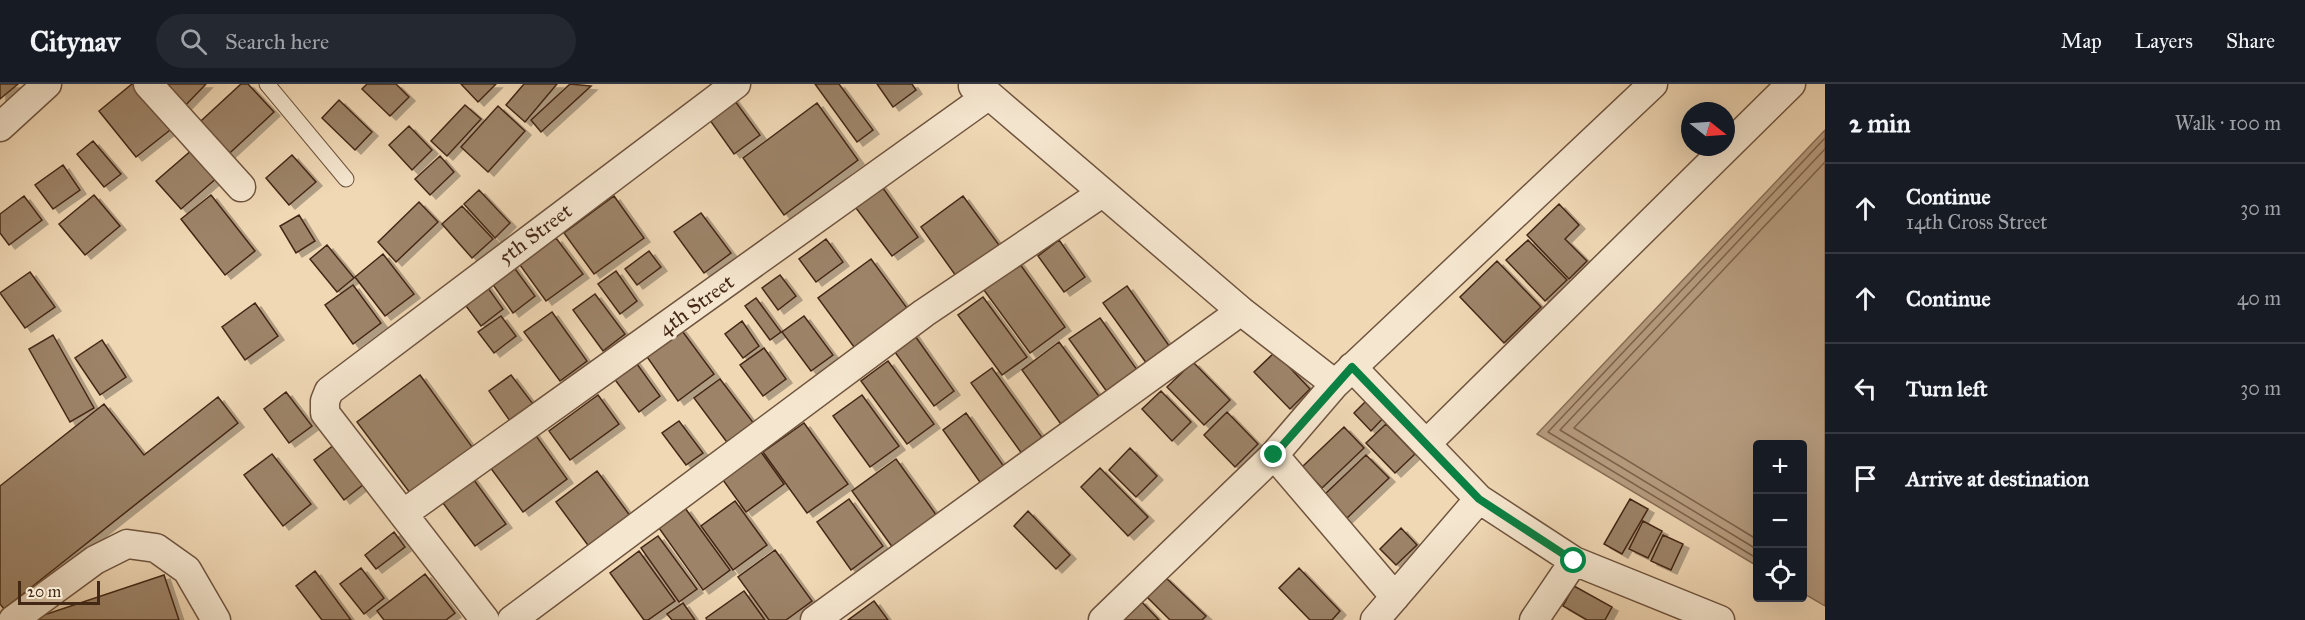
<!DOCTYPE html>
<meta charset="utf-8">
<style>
:root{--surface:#171b24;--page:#242831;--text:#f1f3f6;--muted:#9ea1a6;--line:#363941}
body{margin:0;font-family:"IM FELL Great Primer",serif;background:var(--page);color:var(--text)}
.controls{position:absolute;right:18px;bottom:18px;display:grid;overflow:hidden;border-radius:6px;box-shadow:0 6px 24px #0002}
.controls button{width:54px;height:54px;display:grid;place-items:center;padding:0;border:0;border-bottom:2px solid var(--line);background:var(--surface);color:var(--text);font:30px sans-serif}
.compass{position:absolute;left:1681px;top:18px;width:54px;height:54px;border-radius:50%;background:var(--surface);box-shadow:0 6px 24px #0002;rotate:107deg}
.scale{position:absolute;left:18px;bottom:15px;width:82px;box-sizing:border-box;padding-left:6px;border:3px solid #442816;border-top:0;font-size:16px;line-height:21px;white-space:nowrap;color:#442816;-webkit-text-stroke:4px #f5e6cf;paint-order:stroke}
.stop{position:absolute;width:18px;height:18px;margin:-14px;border:4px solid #0b8043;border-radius:50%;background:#fff}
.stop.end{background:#0b8043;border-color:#fff;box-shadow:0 2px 6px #0008}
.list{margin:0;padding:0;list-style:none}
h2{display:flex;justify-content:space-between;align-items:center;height:78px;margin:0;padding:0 24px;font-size:26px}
h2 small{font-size:20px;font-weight:400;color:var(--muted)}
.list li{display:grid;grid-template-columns:39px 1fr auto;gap:18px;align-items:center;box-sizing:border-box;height:90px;padding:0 24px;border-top:2px solid var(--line)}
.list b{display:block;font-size:22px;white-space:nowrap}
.list p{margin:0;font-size:20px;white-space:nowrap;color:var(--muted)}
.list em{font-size:20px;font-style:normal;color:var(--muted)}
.icon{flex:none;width:33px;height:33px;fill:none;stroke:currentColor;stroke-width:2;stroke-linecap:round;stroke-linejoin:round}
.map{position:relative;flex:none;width:1825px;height:536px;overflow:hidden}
header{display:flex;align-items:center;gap:36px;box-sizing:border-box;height:84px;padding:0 30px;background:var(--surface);border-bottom:2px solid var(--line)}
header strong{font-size:28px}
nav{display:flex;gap:33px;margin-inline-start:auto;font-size:21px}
.search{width:420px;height:54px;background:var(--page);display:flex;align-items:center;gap:15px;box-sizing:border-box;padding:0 21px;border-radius:33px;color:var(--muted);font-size:22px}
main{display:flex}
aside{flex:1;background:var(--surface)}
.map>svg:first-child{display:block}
.water{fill:#b69c7f;stroke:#886e55;stroke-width:1.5}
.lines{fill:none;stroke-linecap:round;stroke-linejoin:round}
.shore{stroke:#7d624a;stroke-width:1.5}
.building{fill:#9d8469;stroke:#442816;stroke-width:1.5;filter:url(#shadow)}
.service-casing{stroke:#6f543e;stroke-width:17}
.minor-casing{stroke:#6f543e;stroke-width:31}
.service{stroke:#f5e6cf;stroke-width:15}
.minor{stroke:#f5e6cf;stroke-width:28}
.route{stroke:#0b8043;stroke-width:8}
.labels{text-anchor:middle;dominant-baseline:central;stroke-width:6;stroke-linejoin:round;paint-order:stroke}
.street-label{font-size:21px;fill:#442816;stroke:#f5e6cf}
</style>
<header>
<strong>Citynav</strong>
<div class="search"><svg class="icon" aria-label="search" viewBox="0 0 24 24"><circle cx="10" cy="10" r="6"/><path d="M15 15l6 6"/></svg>Search here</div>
<nav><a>Map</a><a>Layers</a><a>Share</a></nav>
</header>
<main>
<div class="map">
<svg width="1825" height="536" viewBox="0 0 1825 536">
<defs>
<filter id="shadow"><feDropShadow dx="6" dy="4" stdDeviation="0" flood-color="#0004"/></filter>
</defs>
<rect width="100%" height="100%" fill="#f0d8b5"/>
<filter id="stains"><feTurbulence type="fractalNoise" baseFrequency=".00333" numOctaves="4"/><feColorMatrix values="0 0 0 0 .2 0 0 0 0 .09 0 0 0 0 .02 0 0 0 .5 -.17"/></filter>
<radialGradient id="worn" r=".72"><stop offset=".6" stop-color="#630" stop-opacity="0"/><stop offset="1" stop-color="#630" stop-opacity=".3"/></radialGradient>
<path class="water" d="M1825 46V522L1803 509 1802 360H1758L1757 482 1537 350Z"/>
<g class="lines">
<path class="shore" d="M1758 456 1574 344 1825 78
M1758 466 1560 346 1825 65
M1758 475 1548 348 1825 54"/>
</g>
<path class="building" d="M0 0H18L0 15Z
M132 0H147L179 39 136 73 99 27Z
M158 0H206L182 25Z
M241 0H248L274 28 219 79 190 47Z
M367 0H396L409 13 390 32 362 5Z
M461 0H496L478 18Z
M524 0H557L525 38 506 21Z
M570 0 591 2 541 48 531 36Z
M815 0H839L873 46 857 58Z
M877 0H912L916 6 893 23Z
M732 13 760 51 734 70 707 32Z
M339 16 372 48 355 66 322 34Z
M817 19 858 76 784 131 743 74Z
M465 21 481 35 447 72 431 57Z
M498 22 525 47 488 88 461 63Z
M409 42 432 66 412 86 389 61Z
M93 57 121 90 104 103 77 70Z
M193 65 218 93 181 125 156 97Z
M292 71 316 98 289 121 266 94Z
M440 72 454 88 430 111 415 95Z
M63 81 80 106 53 125 35 101Z
M880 100 918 153 892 172 853 120Z
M479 106 510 139 495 154 464 120Z
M94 111 120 142 85 171 59 140Z
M211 111 255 167 225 191 181 135Z
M24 112 42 136 9 161 0 149V130Z
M614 112 644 154 594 190 564 149Z
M963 112 999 161 956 192 921 143Z
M419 118 438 138 396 178 378 158Z
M1559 120 1579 141 1565 155 1587 177 1569 195 1527 151Z
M462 122 493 155 472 174 442 140Z
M701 129 731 169 704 189 674 148Z
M299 131 315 157 296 169 280 142Z
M556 154 583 190 546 217 520 181Z
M826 155 843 178 816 198 799 175Z
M1059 156 1085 193 1064 208 1038 172Z
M1528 156 1567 196 1545 217 1506 176Z
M327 161 354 194 337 208 310 175Z
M649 167 661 183 637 201 625 185Z
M383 170 414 210 385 232 355 193Z
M871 175 907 224 854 263 818 214Z
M1017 176 1065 243 1030 269 981 202Z
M1497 177 1541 223 1504 259 1460 213Z
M510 178 535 212 513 229 489 195Z
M616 187 637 217 620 230 598 200Z
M30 188 55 223 25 244 0 209Z
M780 191 796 212 778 226 762 204Z
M483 197 503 225 481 242 460 214Z
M353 201 381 239 353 260 325 221Z
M1127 202 1170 263 1147 280 1103 219Z
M595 210 625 250 603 267 573 226Z
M983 213 1027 273 1002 291 958 231Z
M756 214 781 248 770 256 745 222Z
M255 219 278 252 245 276 222 243Z
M552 228 587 277 560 297 524 248Z
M501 232 516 252 494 269 478 248Z
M804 232 833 271 811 287 782 248Z
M1100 234 1140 290 1110 312 1069 255Z
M742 237 759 262 743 274 725 250Z
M680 244 714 290 678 317 645 270Z
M913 249 954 307 934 322 892 264Z
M53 251 94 324 70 338 29 265Z
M102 256 126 293 100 311 75 274Z
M1059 258 1101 315 1063 343 1022 286Z
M764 264 786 295 763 312 740 281Z
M1275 268 1310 305 1290 325 1254 288Z
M632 273 660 312 639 328 610 289Z
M888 277 934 340 907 360 861 297Z
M1193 278 1230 316 1204 341 1167 303Z
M992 284 1046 359 1025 374 971 299Z
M420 291 475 367 413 413 357 338Z
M511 291 533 320 510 337 489 307Z
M720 295 758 345 732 365 694 314Z
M1161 307 1191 338 1172 357 1142 325Z
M286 308 312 342 289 359 264 325Z
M598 311 619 340 570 376 549 347Z
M862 311 899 362 870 383 833 332Z
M1371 312 1388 329 1371 347 1354 329Z
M218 313 238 339 4 525 0 520V402L104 320 144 371Z
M1227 328 1258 360 1235 383 1204 351Z
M966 329 1005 384 982 401 943 346Z
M679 337 703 369 686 381 662 349Z
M804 339 848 400 807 429 763 368Z
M1386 340 1415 370 1395 389 1366 359Z
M529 342 567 395 523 428 484 375Z
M1344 343 1364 364 1322 404 1302 383Z
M334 361 364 400 344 416 314 376Z
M1130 364 1157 392 1136 413 1109 386Z
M761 368 784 400 746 428 723 396Z
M272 370 311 420 283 442 244 391Z
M1366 371 1389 394 1346 435 1323 412Z
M896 375 937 432 893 464 852 407Z
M1100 384 1148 433 1128 452 1081 403Z
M597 387 631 433 590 464 556 418Z
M471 392 506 440 475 462 440 415Z
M849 415 883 462 851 486 817 438Z
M1630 415 1648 425 1622 470 1604 460Z
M735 417 767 461 733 486 701 442Z
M685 424 730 486 703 506 659 444Z
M1028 427 1070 471 1056 485 1014 442Z
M1643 437 1662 447 1648 474 1629 465Z
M1401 444 1417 461 1396 481 1380 465Z
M394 448 405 463 376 485 365 471Z
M1663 451 1683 460 1671 486 1651 477Z
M658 452 697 505 679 518 641 464Z
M775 466 812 517 786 536H769L738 493Z
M639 467 675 517 648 536H644L610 489Z
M361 484 384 514 364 530 340 500Z
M1299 484 1340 527 1332 536H1310L1279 504Z
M315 487 351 536H322L296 502Z
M425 490 455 529 446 536H384L377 527Z
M164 491 179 536H29Z
M1164 492 1206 532 1202 536H1170L1145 511Z
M1574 502 1612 523 1605 536H1587L1563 522Z
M744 507 765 536H707L706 534Z
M1140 516 1159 536H1119Z
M874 517 888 536H848Z
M683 519 695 536H672L667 530Z"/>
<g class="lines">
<defs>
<path id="service" d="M267 0 346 95"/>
<path id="minor" d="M148 0 241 103
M973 2 989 11 1241 227 1335 300
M0 43 47 0
M1352 283 1479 415 1574 477 1720 536
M1426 360 1791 0
M1274 371 1395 513
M403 430 989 11
M13 536 95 476 127 460 156 464 187 486 216 536
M485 536 325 329V317L329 307 736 0
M512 536 924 229 1102 109
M815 536 1241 227
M1103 536 1274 371 1335 300 1653 0
M1375 536 1479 415
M1534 536 1574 477"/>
</defs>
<use href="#service" class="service-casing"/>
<use href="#minor" class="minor-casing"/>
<use href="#service" class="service"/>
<use href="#minor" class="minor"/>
</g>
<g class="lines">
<path class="route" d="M1274 371 1352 283 1479 415 1574 477"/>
</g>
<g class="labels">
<g class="street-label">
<text transform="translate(535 150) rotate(-37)">5th Street</text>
<text transform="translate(696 221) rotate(-36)">4th Street</text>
</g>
</g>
<rect width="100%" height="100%" filter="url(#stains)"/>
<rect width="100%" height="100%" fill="url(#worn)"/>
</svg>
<div class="controls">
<button>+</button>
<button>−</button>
<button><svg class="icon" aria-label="locate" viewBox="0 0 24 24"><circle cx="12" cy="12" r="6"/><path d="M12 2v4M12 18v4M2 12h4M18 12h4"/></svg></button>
</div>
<svg class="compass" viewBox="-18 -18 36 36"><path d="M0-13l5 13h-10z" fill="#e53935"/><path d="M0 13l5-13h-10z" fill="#9ea1a6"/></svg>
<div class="scale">20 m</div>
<div class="stop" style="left:1574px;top:477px"></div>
<div class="stop end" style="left:1274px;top:371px"></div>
</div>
<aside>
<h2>2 min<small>Walk · 100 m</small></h2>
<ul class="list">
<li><svg class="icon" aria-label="ahead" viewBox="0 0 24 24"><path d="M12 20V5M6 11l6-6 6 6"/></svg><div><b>Continue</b><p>14th Cross Street</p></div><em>30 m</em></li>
<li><svg class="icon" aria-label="ahead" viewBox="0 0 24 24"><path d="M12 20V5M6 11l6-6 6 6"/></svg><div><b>Continue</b></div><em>40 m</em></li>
<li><svg class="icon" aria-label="left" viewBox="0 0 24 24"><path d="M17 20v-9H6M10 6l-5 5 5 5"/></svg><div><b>Turn left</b></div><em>30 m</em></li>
<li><svg class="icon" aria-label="arrive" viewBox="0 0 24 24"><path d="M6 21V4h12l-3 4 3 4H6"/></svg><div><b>Arrive at destination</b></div></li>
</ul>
</aside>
</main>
